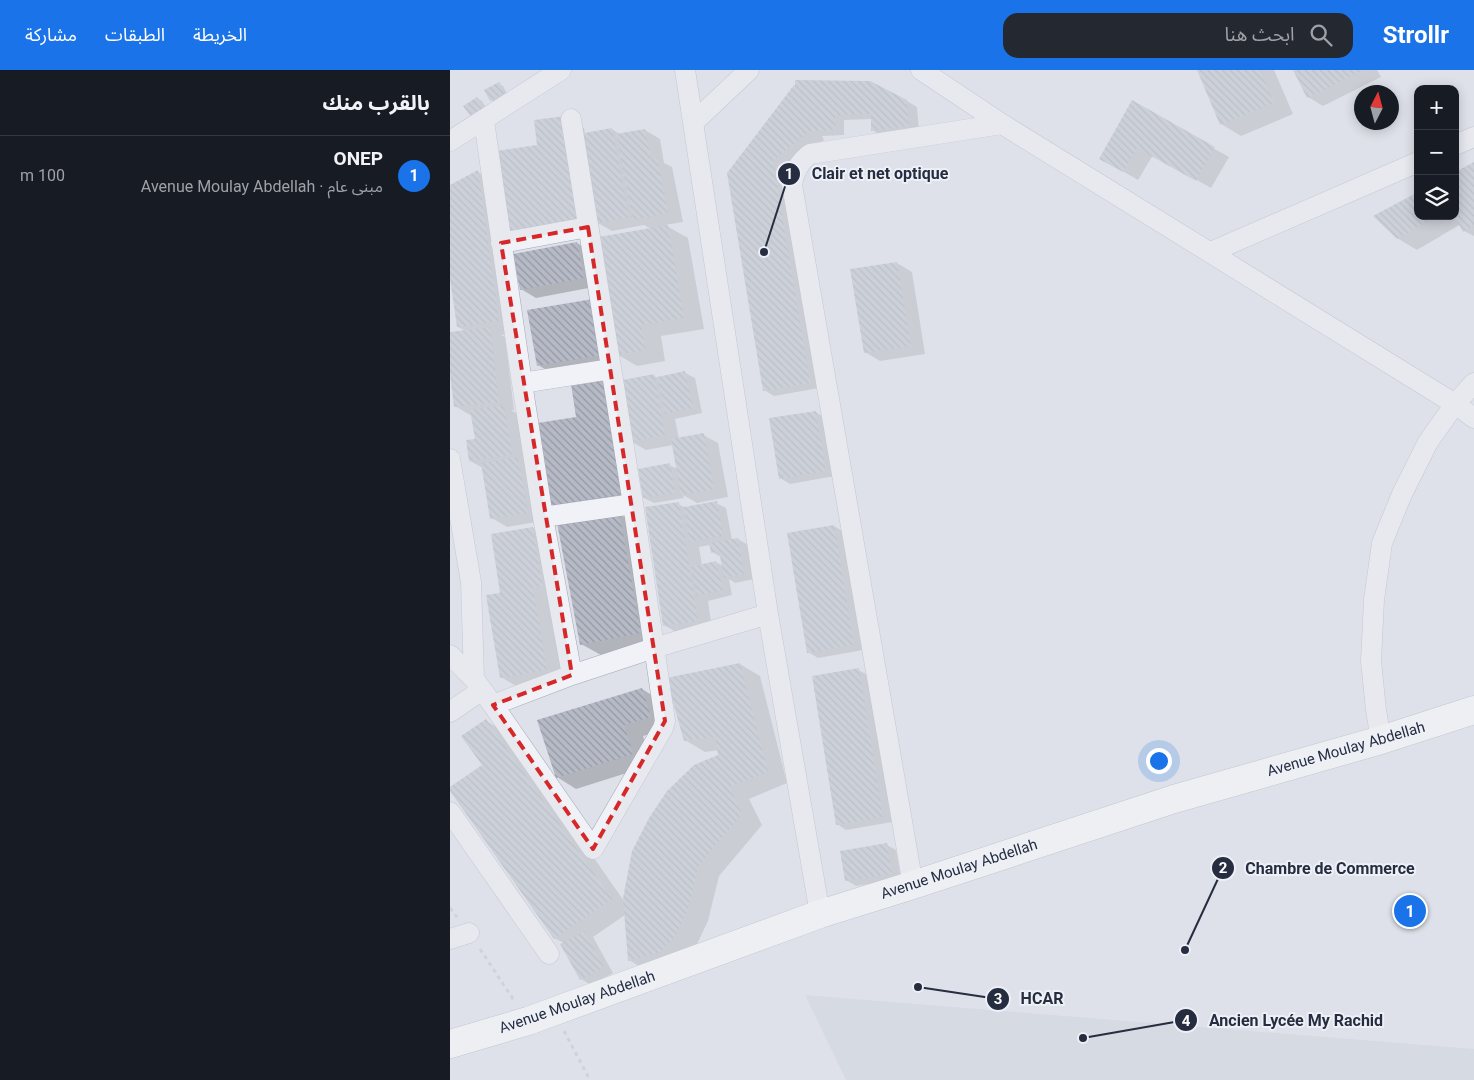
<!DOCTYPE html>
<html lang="ar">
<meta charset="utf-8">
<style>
:root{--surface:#171b24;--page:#242831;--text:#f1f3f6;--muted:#9ea1a6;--line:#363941;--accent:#1a73e8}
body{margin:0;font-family:Roboto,"Noto Sans Arabic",sans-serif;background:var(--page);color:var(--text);direction:rtl}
.controls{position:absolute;right:15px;top:15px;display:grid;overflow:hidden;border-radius:10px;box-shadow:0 2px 12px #0003}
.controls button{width:45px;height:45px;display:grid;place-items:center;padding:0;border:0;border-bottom:1px solid var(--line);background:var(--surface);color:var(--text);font:25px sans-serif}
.compass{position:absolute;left:904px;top:15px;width:45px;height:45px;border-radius:50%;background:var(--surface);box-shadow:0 2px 12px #0003;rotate:6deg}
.you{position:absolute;left:708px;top:690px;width:18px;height:18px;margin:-12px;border:4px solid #fff;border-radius:50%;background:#1a73e8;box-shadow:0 0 0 8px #1a73e833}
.badge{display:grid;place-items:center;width:32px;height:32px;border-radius:50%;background:var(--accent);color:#fff;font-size:16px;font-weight:700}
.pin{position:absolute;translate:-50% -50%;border:2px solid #fff;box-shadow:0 1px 5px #0006}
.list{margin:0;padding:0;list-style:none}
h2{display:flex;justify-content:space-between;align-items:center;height:65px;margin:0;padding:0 20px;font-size:21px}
h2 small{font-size:16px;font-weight:400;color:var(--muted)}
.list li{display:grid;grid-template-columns:32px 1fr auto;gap:15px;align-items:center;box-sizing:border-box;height:80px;padding:0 20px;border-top:1px solid var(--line)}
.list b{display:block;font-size:19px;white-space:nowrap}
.list p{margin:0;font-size:16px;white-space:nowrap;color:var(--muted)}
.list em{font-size:16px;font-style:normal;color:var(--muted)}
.icon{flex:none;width:28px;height:28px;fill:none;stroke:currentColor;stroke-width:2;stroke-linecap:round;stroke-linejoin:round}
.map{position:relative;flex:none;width:1024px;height:1010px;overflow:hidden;direction:ltr}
header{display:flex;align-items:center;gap:30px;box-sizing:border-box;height:70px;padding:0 25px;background:var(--accent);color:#fff}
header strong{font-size:24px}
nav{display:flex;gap:28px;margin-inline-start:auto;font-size:18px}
.search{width:350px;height:45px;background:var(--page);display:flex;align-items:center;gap:12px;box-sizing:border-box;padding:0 18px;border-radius:15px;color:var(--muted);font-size:19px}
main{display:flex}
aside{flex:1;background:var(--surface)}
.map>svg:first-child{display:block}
.built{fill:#ccd0db}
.shadow{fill:#0003;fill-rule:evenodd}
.building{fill:url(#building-back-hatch)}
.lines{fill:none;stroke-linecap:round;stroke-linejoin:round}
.minor-casing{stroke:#a3a7b3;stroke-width:21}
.primary-casing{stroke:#9ca4b5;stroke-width:29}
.path{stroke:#bcbfc7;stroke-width:3;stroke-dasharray:4 4;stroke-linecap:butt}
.minor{stroke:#f1f2f7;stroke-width:20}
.primary{stroke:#fff;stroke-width:28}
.marked{fill:none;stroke:#d62828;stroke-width:4;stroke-dasharray:10 6;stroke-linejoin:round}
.labels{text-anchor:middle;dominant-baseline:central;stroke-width:4;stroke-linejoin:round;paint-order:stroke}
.street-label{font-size:15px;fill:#262d40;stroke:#edf0f6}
.leader{fill:none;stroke:#262d40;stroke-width:2}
.callout-dot{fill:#262d40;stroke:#edf0f6;stroke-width:2}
.mark-label{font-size:15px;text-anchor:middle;font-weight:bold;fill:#fff}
.callout-label{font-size:16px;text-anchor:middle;font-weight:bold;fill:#262d40;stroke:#edf0f6;stroke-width:4;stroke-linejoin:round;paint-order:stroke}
</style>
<header>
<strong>Strollr</strong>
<div class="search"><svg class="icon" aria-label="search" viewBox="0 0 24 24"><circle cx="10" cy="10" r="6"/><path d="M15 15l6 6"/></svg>ابحث هنا</div>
<nav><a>الخريطة</a><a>الطبقات</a><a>مشاركة</a></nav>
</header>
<main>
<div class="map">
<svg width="1024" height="1010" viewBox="0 0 1024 1010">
<defs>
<pattern id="building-back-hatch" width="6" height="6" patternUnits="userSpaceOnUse" patternTransform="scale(1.25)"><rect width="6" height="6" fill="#b5bac6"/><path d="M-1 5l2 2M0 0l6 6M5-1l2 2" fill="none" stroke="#9398a2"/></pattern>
</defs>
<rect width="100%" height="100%" fill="#dee1e9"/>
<path class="built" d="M355 925 1024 979V1010H396Z"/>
<path class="shadow" d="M748 0H824L843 44 791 66 771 54Z
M844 0H927L931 7 873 36 858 27Z
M49 14 53 16 58 26 46 33 41 30Z
M345 17 457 31 467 37 469 61 432 66 422 60V49L394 50V65L372 66 374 70 337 100 369 318 324 326 314 320 279 109Z
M27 28 32 31 38 41 26 48Z
M682 32 779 87 761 118 703 85 688 110 650 88Z
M115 47 134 58 135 64 162 59 171 65 195 60 210 69 214 93 222 97 233 152 215 155 238 168 254 259 211 266 215 291 187 296 165 283 167 294 103 304 88 295 142 230 150 166 80 176 89 76ZM148 153 162 161 194 155 201 159 151 168Z
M1024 94V166L1014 161 1011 154 967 180 947 168 968 146H1005Z
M28 102 47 113 69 262 51 265 55 267 64 340H61L69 345 93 451 57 457 42 448 33 398 20 391 26 370 22 345H20L5 336 0 294V263L16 261 8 257 0 200V116Z
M127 173 142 182 149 216 86 228 71 219Z
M447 193 462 202 475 284 430 291 415 282 401 200Z
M235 303 245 308 252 343 225 349 229 369 253 365 268 373 278 427 247 433 233 425 234 428 204 433 194 428 219 395 228 399 223 375 196 380 182 372 171 445 188 455 210 574 151 585 131 574 127 348 171 320 204 306 208 308Z
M366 342 375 348 385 406 340 414 330 408Z
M266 433 276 438 282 470 288 469 298 475 304 509 285 513 279 509 282 525 258 531 262 559 229 564 214 555 228 434 236 438ZM260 475 262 482 271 487 273 496 266 492 252 495 249 477Z
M384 456 394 462 413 580 368 588 358 582Z
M83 458 103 470 116 611 71 619 51 607 52 524Z
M290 594 310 606 337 713 299 729 312 755 269 806 258 851 246 876 199 902 179 890 175 845 143 867 163 903 141 915 131 909 114 873 104 868 0 718 33 695 36 651 56 662 174 831 270 686 269 680 255 682 235 670Z
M408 600 418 605 442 752 396 760 387 754Z
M192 619 211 631 220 658 193 666 202 695 126 719 107 707Z
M437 775 446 780 451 809 406 816 396 810Z"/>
<path class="building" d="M747 0H810L824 33 770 55Z
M843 0H913L857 28Z
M345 10 420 11 457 30 459 56 421 61V44L385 45V60L359 61 323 91 360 313 313 321 277 103 344 15 345 16Z
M49 12 55 23 40 31 34 20Z
M27 27 34 38 21 47 13 36Z
M682 30 765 77 746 111 687 78 673 102 649 89Z
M115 46 131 155 58 165 46 81 87 75 84 50Z
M162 58 179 147 146 153 129 64Z
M195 59 201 89 207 87 218 143 183 150 166 64Z
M1024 92V155L1013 162 1004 146 1005 102Z
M28 100 49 251 7 257 0 209V115Z
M968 122V146H986L947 169 923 146Z
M218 155 234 248 191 255 196 280 166 285 149 167Z
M127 172 134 208 70 220 63 184Z
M447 192 461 276 414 283 400 199Z
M143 229 152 285 87 296 77 240Z
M40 257 49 332 4 337 0 304V262Z
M235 301 243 338 215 344 207 307Z
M204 304 215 365 180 372 168 311Z
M155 309 174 431 102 441 88 353 126 347 121 314Z
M54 335 62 385 19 391 16 370 25 369 20 340Z
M366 341 376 401 329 409 319 348Z
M254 363 264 419 231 425 221 369Z
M68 387 78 443 40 449 31 393Z
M220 393 225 423 193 428 188 399Z
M267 431 273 466 239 472 234 437Z
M229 432 248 551 213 556 195 437Z
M169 442 191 563 130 575 107 453Z
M384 455 404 575 357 583 337 463Z
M83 457 93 516 83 517 97 600 50 608 36 525 50 523 41 464Z
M288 468 294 504 274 508 269 481 261 483 259 473Z
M266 491 273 520 247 526 240 497Z
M290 593 318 702 280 717 292 744 249 795 238 839 226 865 210 882 178 891 173 828 182 781 199 748 217 721 244 695 268 685 265 667 234 671 216 608Z
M409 598 433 747 386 755 362 606Z
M192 618 201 647 174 655 183 684 106 708 87 650Z
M36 649 162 829 104 869 0 721V717L32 695 11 666Z
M437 773 442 804 395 811 390 781Z
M134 861 154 897 130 910 110 874Z"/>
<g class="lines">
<defs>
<path id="minor" d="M235 0 318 544 370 844
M471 0 552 54 1005 334 1024 348
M34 51 72 313 93 447 122 605
M243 53 299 0
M0 71 111 0
M1005 75 1024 67
M51 173 138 157
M761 182 968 92
M72 313 161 299
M0 389 21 512 24 609
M93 447 183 434
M0 585 24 609 43 635 122 605 204 578 318 544
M43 635 143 779 213 658 215 651 183 434 121 49
M0 642 32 620
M931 670 926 640 921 591 924 530 932 473 952 424 978 372 1005 334 1024 313
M0 742 99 884
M463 815 342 115C344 102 349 92 360 84L552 54
M0 869 19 863"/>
<path id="primary" d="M0 974 78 951 370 844 463 815 724 729 931 670 1024 640"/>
</defs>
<use href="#minor" class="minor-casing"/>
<use href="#primary" class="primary-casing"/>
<path class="path" d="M0 838 7 847
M30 879 65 932
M114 961 140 1010"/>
<use href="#minor" class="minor"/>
<use href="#primary" class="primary"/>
</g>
<path d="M0 0H1024V1010H0ZM138 157 215 651 143 779 43 635 122 605 51 173Z" fill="#dee1e9" fill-opacity=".55" fill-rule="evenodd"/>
<path class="marked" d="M138 157 215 651 143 779 43 635 122 605 51 173Z"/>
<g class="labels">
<g class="street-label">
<text transform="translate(896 679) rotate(-16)">Avenue Moulay Abdellah</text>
<text transform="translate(509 799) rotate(-18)">Avenue Moulay Abdellah</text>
<text transform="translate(127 932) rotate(-19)">Avenue Moulay Abdellah</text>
</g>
</g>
<path class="leader" d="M314 182L339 104M735 880L773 798M468 917L548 929M633 968L736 950"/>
<g class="callout-dot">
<circle cx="314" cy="182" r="5"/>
<circle cx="735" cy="880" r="5"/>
<circle cx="468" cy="917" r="5"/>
<circle cx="633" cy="968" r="5"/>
<circle cx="339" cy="104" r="12"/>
<circle cx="773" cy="798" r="12"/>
<circle cx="548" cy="929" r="12"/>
<circle cx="736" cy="950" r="12"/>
</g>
<g class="mark-label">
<text x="339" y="109">1</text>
<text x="773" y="803">2</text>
<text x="548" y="934">3</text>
<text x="736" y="956">4</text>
</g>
<g class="callout-label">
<text x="430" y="109">Clair et net optique</text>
<text x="880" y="804">Chambre de Commerce</text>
<text x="592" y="934">HCAR</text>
<text x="846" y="956">Ancien Lycée My Rachid</text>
</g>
</svg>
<div class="controls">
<button>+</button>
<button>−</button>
<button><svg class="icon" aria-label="layers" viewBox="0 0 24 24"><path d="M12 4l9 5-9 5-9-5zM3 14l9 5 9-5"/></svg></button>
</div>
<svg class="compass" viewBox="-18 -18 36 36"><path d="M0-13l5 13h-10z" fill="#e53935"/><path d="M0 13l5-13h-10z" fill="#9ea1a6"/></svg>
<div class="you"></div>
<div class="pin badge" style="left:960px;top:841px">1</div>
</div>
<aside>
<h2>بالقرب منك<small></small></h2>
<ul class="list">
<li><span class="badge">1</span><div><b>ONEP</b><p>مبنى عام · Avenue Moulay Abdellah</p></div><em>100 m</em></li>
</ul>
</aside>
</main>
